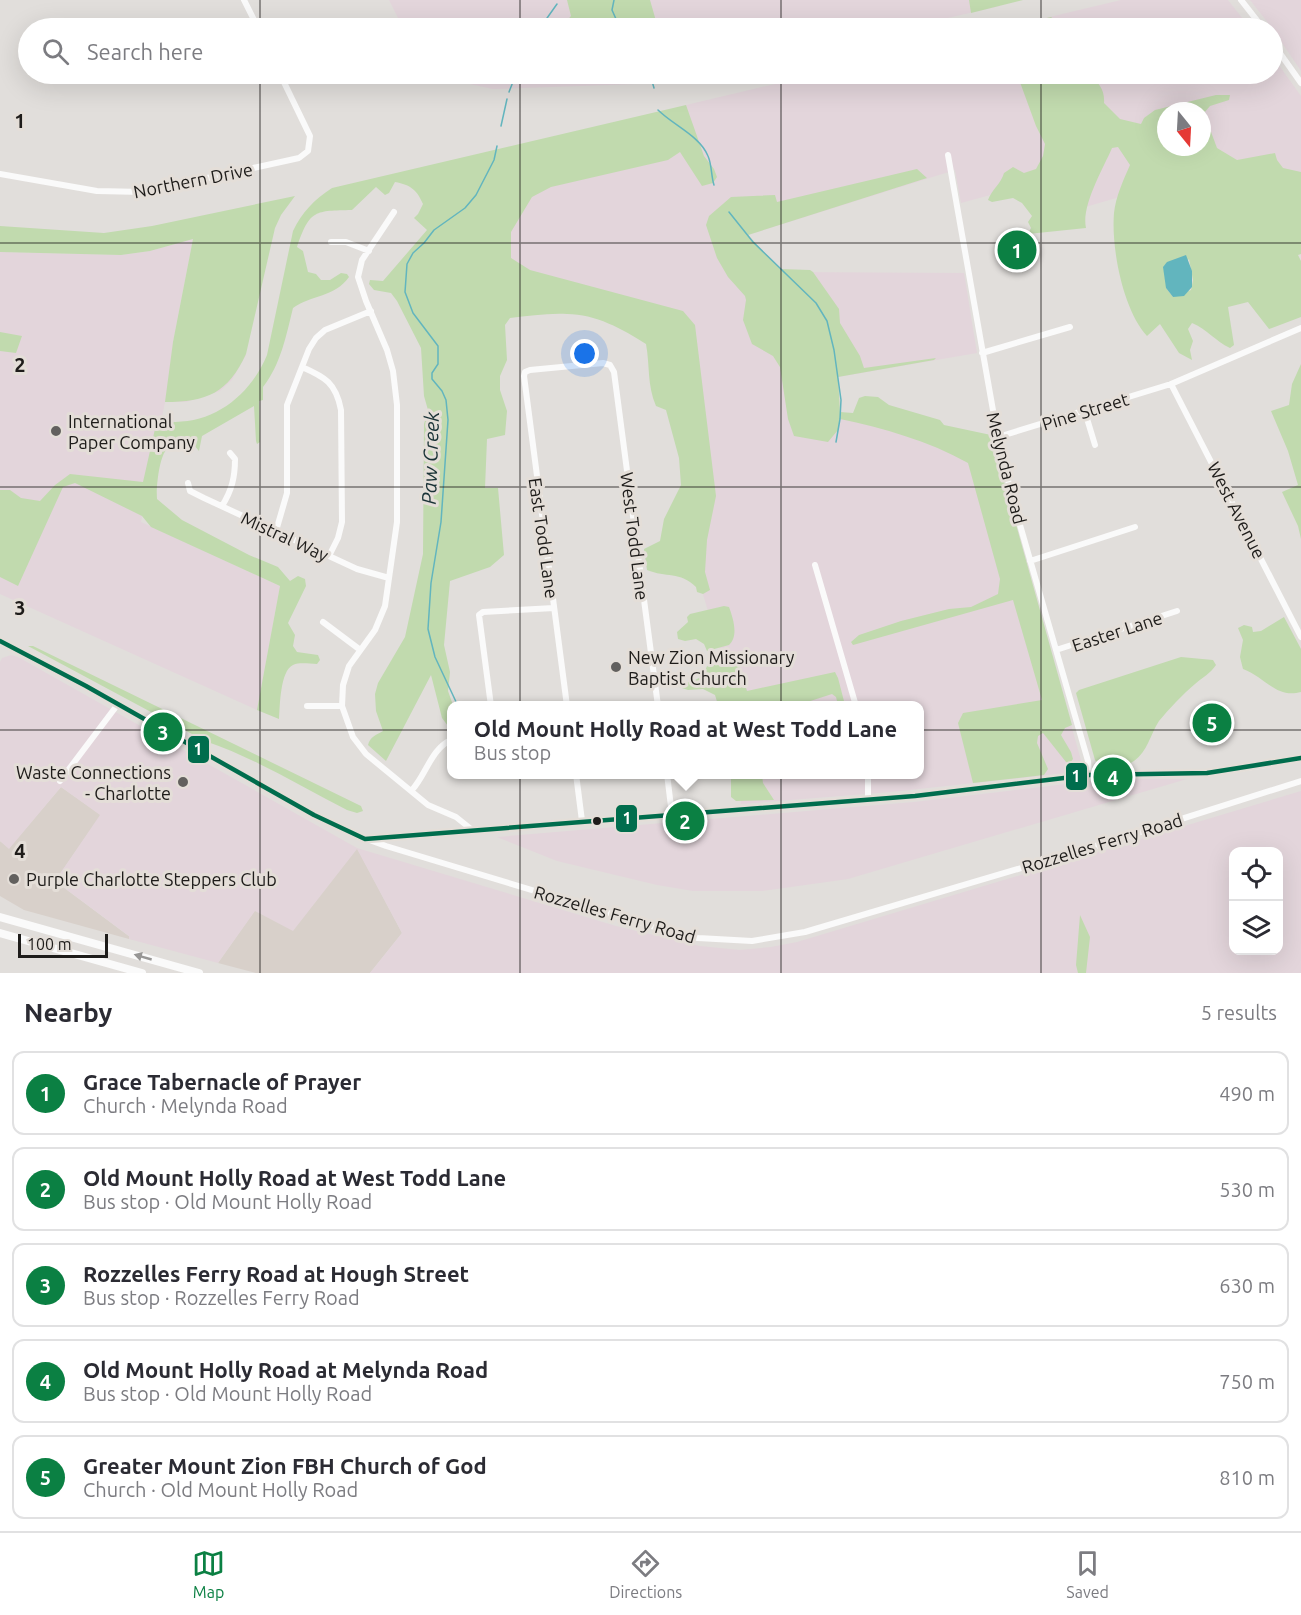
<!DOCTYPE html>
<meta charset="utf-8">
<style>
:root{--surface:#fff;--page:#f7f7f7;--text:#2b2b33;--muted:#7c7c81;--line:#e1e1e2;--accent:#0b8043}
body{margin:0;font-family:Ubuntu,sans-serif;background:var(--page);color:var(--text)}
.controls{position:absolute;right:18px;bottom:18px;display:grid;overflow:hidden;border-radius:12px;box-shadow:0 6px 24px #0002}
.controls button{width:54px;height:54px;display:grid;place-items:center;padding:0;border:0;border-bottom:2px solid var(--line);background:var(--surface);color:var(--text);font:30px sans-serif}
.compass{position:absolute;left:1157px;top:102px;width:54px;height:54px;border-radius:50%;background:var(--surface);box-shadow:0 6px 24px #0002;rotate:162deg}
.scale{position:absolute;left:18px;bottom:15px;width:90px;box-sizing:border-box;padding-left:6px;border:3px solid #1e1c1a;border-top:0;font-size:16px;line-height:21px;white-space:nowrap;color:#1e1c1a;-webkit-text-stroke:4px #e4ded8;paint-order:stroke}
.you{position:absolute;left:585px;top:354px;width:21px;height:21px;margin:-15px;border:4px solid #fff;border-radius:50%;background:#1a73e8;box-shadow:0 0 0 9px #1a73e833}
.badge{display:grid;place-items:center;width:39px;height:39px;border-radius:50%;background:var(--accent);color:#fff;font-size:20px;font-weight:700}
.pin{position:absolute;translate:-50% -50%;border:3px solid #fff;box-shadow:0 2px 6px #0006}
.popup{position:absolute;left:447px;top:701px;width:477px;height:78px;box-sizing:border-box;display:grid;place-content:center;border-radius:12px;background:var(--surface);filter:drop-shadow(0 2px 4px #0005);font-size:20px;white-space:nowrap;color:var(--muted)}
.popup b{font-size:22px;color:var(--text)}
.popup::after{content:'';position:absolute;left:50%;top:100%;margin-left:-12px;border:12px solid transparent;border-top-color:var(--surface)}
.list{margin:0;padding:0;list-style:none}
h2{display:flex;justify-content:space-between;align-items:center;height:78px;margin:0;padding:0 24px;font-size:26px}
h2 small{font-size:20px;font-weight:400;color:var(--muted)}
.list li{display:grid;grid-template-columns:39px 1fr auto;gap:18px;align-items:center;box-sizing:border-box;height:84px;margin:0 12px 12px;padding:0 12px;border:2px solid var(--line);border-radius:12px}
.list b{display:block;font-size:22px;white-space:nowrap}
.list p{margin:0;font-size:20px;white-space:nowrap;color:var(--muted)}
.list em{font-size:20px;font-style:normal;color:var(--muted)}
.icon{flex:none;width:33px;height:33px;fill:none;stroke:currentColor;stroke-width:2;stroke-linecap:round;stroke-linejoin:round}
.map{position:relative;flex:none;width:1301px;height:973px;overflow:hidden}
.search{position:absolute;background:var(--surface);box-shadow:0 6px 24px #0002;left:18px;right:18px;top:18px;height:66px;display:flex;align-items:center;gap:15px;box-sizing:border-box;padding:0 21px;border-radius:33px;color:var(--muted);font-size:22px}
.sheet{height:558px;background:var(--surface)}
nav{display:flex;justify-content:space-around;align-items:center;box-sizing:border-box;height:84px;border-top:2px solid var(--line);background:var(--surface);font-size:16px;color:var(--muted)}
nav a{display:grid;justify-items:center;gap:3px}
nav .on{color:var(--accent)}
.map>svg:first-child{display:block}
.built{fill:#d8d0ca}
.industrial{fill:#e3d5db;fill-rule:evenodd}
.green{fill:#c1daae;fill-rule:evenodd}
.water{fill:#62b5be}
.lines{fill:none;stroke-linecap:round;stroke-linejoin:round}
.stream{stroke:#62b5be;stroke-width:1.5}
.minor{stroke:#fafafa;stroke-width:6}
.highway{stroke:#fafafa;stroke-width:8}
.bus-1-casing{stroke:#e4ded8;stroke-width:9}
.bus-1{stroke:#006d4d;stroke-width:4.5}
.oneway{fill:#979695}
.grid{fill:none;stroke:#1e1c1a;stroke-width:1.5;stroke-opacity:0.55}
.poi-dot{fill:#62605e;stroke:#e4ded8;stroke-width:2}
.bus-dot{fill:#1e1c1a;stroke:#e4ded8;stroke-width:2}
.labels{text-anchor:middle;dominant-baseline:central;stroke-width:6;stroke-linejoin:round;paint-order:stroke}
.street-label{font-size:18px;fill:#1e1c1a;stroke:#e4ded8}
.poi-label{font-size:18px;fill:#1e1c1a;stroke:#e4ded8;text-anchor:start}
.water-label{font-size:20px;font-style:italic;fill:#193236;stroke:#e4ded8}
.grid-label{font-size:20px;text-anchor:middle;font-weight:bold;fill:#1e1c1a;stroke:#e4ded8;stroke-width:6;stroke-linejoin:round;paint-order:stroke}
.line-badge{stroke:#e4ded8;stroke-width:2}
.badge-label{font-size:16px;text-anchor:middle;font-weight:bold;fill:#fff}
</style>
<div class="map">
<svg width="1301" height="973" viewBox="0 0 1301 973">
<rect width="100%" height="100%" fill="#e1dedb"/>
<path class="built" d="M61 787 101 815 55 881 130 937 129 939 24 910 0 896V841L9 848Z
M357 848 402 933 370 973H256L218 963 255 910 293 930Z"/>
<path class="industrial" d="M389 0H997L1000 6 904 28H403Z
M1121 0H1228L1250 28H1003Z
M1250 0H1301V71L1272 28Z
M1273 57 1301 96V186L1223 167 1075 210 1031 184 961 203 955 170 748 235 784 272 964 273 977 353 838 377 840 414 991 439 1084 771 891 792 741 804 739 775 919 774V706L735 705 734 696 679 516 704 498 675 327 471 282 487 213 673 114 686 105 817 74H1272ZM1166 111H1202V147H1166Z
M443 74H710L668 83 493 89 460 82Z
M193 239 173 342 246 355 232 380 220 391 186 402H165L141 522 280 586 257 710 0 594V252L121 255 150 251Z
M11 655 18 657 357 848 616 926 700 946 740 950 771 947 797 942 1301 791V973H370L402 933 357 849 293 931 255 911 218 963 129 939V936L55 881 100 815 61 787 9 849 0 841V662L2 658ZM1234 852H1278V951H1234Z
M1132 779H1187L848 879 762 891H693L657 885 557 861 497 837 914 802 1091 781Z"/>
<path class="green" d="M567 0H650L658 28H560L571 16Z
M969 0H1023L971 13Z
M1051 17 1056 21 1060 28H1003Z
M496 74H541L539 76 507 83 493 82Z
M564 74H699L661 81 566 84 560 80Z
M1017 74H1089C1099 83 1105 90 1104 103L1120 119 1141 124 1144 118 1155 110 1216 95H1230L1229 100 1210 106 1204 113 1217 148 1237 160 1275 153 1277 160 1283 168 1301 172V254L1298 255 1301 261V317L1269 329 1248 302 1228 307 1234 345 1230 348C1215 341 1207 329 1192 323L1188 329 1193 341 1190 350 1192 360 1179 353 1160 324 1147 336C1123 310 1111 248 1114 213 1116 196 1123 181 1130 165L1118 147 1112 148C1103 169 1081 206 1086 228L1028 234 1031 228 1028 222 1032 216 1022 203 1013 198 992 202 988 200C992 189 1001 184 1004 173L1013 167 1024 173 1036 169 1043 156 1045 144 1036 126ZM1166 111H1202V147H1166ZM1189 259 1193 280 1191 290 1173 297 1166 288Z
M686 105 704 156 714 169 717 177 713 183 702 186 680 152 668 160 551 187 532 197 511 232V258L530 270 683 311 695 325 716 496 707 540 705 572 710 590 703 594 697 592 696 587C680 571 666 578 647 570L644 549 660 541 664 519 681 485 679 458 666 410 656 406C647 385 650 366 646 344 623 329 595 314 567 314 548 313 529 316 510 318L505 325 507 360 500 376V390L507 411 505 435 487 439 485 488H498L504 555 490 567 450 581 444 645 450 672 448 691 453 705 451 706V730L442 718 431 675 386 761 368 745C370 737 376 735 383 731L376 711 375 694 378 683 405 637 423 554 424 424 428 410 424 396 421 348 397 301 391 293 374 290 369 284 370 280 383 281 427 230 414 218 418 214 423 204C417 190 411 185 395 182L389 193 385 195 376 187 352 210C315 211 310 209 297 247L303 251 308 272 316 274 321 280H330L341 273 347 274 349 277C335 297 311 295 293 308 286 336 281 364 263 387V400L259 401 260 442 257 444 256 441 254 406 202 436 199 451 187 437C179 440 172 443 166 450 159 459 156 488 157 499L182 520 249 555 278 567 290 581 298 576 305 579 306 586 288 623 295 635 293 646 297 652 318 655 320 660 317 664C309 664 300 662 293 665 280 671 280 706 279 719L257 710 280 586 151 527 142 516 75 483 63 487 18 586 0 577V490H10L21 498 40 501 55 485 70 474 143 482 157 420C206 430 249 399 267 355L293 231C302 212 314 200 332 188Z
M917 169 927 178 748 235 780 269 810 270 813 272 839 309 840 323 860 356 864 368 936 358 934 360 838 377 840 412 853 413 859 398 865 396 878 397 889 405 940 420 944 425 991 435 1072 725 1065 728 1061 735 1071 752 1073 759 1070 763 1066 762 1043 733 1038 736 1037 743 1048 769 1044 775 973 783 958 723 963 713 1042 700 1013 600 853 645 851 642 859 635 901 621 949 609 971 607 998 594 1000 579 968 463C929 441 883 428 840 419L838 430 828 442 794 436 788 419 780 367 773 356 752 344 743 320 746 300 745 296 728 277 717 258 706 225 709 216 731 197 775 195 777 202Z
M295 196 281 215 275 228 246 354C228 393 207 402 165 402L173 342 193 239 150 251 121 255 0 252V226L104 233 152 226Z
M0 332 22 336 16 353 0 351Z
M1301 364V539L1298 526 1282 492 1298 485 1288 451 1271 411 1289 405 1292 384Z
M724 606 729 607C733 618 739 636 729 645L707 651 704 644 696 639 685 641 678 639 677 632 688 622 687 617 690 614Z
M1284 617 1301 649V692C1276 699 1265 677 1243 669L1240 657 1243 640 1238 628 1244 625 1252 627 1253 632 1261 631Z
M28 646H33L361 806 363 811 357 813 347 810C300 786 255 758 205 741Z
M716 655 731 656 738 661 747 691 835 672 838 678 845 705H838L836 697 832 694 798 705H718L715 695 703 689 688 690 676 686 679 683C701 682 703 676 711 657Z
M1181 657 1213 660 1216 665C1210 674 1203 677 1195 684 1183 694 1169 709 1159 721 1150 735 1148 751 1134 761 1126 767 1101 769 1095 760L1076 693 1079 690Z
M731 775H762L763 783 774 800 736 801 731 797Z
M1080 915 1090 937 1086 973H1078L1076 965Z"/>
<path class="water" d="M1186 255 1192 271V287L1184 296 1173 297 1166 288 1163 267 1167 262Z"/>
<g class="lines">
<path class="stream" d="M614 0 612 10 620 28
M540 28 557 4
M650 74 654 88
M509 92 516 74
M658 110C673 125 700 136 708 156 712 165 711 176 714 185
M501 126 507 99
M729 212 753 242 816 303 827 321 834 350 841 400 840 419 836 442
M458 706 435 657 428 629 431 583 441 522 448 420 446 400 442 391 432 379V373L438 364V346L413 313 405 292 407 264 413 253 424 243 434 230 465 208 476 195 494 160 497 146"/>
<path class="minor" d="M244 0 258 28
M1241 0 1263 28
M1272 42 1301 83
M948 155 1000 450 1018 518 1088 761 1089 775
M0 174 97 191 143 192 299 158 308 151 310 136 280 74
M394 212 362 260 358 277 366 301 387 350 393 371 397 405V522L385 606 375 630 349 666 343 685 342 706 353 737 366 754 428 805 456 817 471 829
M331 242H346L369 251
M982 353 1070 327
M302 367C325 377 336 383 341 410L342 522 338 538 329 556
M1171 384 1301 637
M1085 412 1095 445
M998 437 1171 384 1301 328
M188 483 190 491 204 498 357 569 389 578
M222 506C232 490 235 477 235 459L230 453
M276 531 287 493V405L309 349 316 338 325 330 371 311
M1030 561 1135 527
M815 565 856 706
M323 622 359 649
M0 641 45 663 314 815 350 833 386 846 681 935 698 938 752 941 805 932 1109 842 1301 781
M1056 650 1177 611
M307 706H342
M491 706 479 615 483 612 554 608
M567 706 524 376 525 372 530 370 603 363 610 365 614 372 658 706
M576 774 582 821
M667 774 672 815
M868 774V799
M60 781 118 704
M412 790C426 775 431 749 451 740
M367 839 915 796 1089 775 1207 773 1260 766 1301 758"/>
<path class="highway" d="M0 917 199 973
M0 933 142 973"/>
<defs>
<path id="bus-1" d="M0 641 86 686 314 815 365 839 915 796 1089 775 1207 773 1301 758"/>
</defs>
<use href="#bus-1" class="bus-1-casing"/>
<use href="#bus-1" class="bus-1"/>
</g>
<defs><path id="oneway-solid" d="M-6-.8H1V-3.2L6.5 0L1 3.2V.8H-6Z" transform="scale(1.5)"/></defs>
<use class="oneway" href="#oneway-solid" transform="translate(143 957) rotate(-164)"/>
<path class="grid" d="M260 0V28M520 0V28M781 0V28M1041 0V28M260 74V973M520 74V973M781 74V973M1041 74V973M0 243H1301M0 487H1301M0 730H1301"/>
<g class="poi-dot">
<circle cx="56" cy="431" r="6"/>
<circle cx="616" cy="667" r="6"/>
<circle cx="183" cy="782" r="6"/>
<circle cx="14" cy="879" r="6"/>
</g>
<circle class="bus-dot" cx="597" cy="821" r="5"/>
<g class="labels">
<g class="street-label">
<text transform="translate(193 180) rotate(-11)">Northern Drive</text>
<text transform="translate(1085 411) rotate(-17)">Pine Street</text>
<text transform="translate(1007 468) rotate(76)">Melynda Road</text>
<text transform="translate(1237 510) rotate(63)">West Avenue</text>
<text transform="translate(285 536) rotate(25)">Mistral Way</text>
<text transform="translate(635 536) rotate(83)">West Todd Lane</text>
<text transform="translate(544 538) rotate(82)">East Todd Lane</text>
<text transform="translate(1117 631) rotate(-18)">Easter Lane</text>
<text transform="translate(1102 843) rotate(-17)">Rozzelles Ferry Road</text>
<text transform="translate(615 914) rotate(16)">Rozzelles Ferry Road</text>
</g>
<g class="poi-label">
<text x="68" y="421">International<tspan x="68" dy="21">Paper Company</tspan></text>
<text x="628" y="657">New Zion Missionary<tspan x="628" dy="21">Baptist Church</tspan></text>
<text x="171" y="772" text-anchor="end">Waste Connections<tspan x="171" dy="21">- Charlotte</tspan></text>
<text x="26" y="879">Purple Charlotte Steppers Club</text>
</g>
<g class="water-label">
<text transform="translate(430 458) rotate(-88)">Paw Creek</text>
</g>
</g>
<g class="grid-label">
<text x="20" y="128">1</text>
<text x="20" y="372">2</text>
<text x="20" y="615">3</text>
<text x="20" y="858">4</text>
</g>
<g class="line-badge">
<rect x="187" y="735" width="23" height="29" rx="6" fill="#006d4d"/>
<rect x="1065" y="762" width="23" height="29" rx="6" fill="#006d4d"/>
<rect x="615" y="804" width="23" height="29" rx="6" fill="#006d4d"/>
</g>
<g class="badge-label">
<text x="198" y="755">1</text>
<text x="1076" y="782">1</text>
<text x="627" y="824">1</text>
</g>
</svg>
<div class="controls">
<button><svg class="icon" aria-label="locate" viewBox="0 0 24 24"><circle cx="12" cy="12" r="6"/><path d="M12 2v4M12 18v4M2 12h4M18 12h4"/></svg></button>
<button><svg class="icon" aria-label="layers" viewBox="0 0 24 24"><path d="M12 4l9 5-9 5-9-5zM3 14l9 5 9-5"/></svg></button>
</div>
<svg class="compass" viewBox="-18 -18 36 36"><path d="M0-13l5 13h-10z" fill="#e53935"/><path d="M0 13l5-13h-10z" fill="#7c7c81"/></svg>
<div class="scale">100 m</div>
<div class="you"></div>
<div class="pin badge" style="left:1017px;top:250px">1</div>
<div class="pin badge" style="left:685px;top:821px">2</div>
<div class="popup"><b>Old Mount Holly Road at West Todd Lane</b>Bus stop</div>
<div class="pin badge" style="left:163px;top:732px">3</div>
<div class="pin badge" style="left:1113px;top:777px">4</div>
<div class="pin badge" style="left:1212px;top:723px">5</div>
<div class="search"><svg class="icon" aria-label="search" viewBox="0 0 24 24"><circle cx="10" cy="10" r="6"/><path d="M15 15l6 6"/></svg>Search here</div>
</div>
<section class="sheet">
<h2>Nearby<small>5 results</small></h2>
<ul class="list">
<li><span class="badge">1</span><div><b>Grace Tabernacle of Prayer</b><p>Church · Melynda Road</p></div><em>490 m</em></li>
<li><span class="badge">2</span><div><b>Old Mount Holly Road at West Todd Lane</b><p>Bus stop · Old Mount Holly Road</p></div><em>530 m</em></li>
<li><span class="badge">3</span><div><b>Rozzelles Ferry Road at Hough Street</b><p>Bus stop · Rozzelles Ferry Road</p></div><em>630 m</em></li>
<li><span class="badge">4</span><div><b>Old Mount Holly Road at Melynda Road</b><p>Bus stop · Old Mount Holly Road</p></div><em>750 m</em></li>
<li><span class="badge">5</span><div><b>Greater Mount Zion FBH Church of God</b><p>Church · Old Mount Holly Road</p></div><em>810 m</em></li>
</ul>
</section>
<nav>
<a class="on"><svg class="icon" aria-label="map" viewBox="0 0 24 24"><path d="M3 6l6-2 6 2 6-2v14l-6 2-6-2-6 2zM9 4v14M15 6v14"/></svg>Map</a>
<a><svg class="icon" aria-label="directions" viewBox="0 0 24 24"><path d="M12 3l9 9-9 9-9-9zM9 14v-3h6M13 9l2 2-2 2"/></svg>Directions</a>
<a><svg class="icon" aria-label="saved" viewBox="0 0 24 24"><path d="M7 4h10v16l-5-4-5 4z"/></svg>Saved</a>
</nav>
